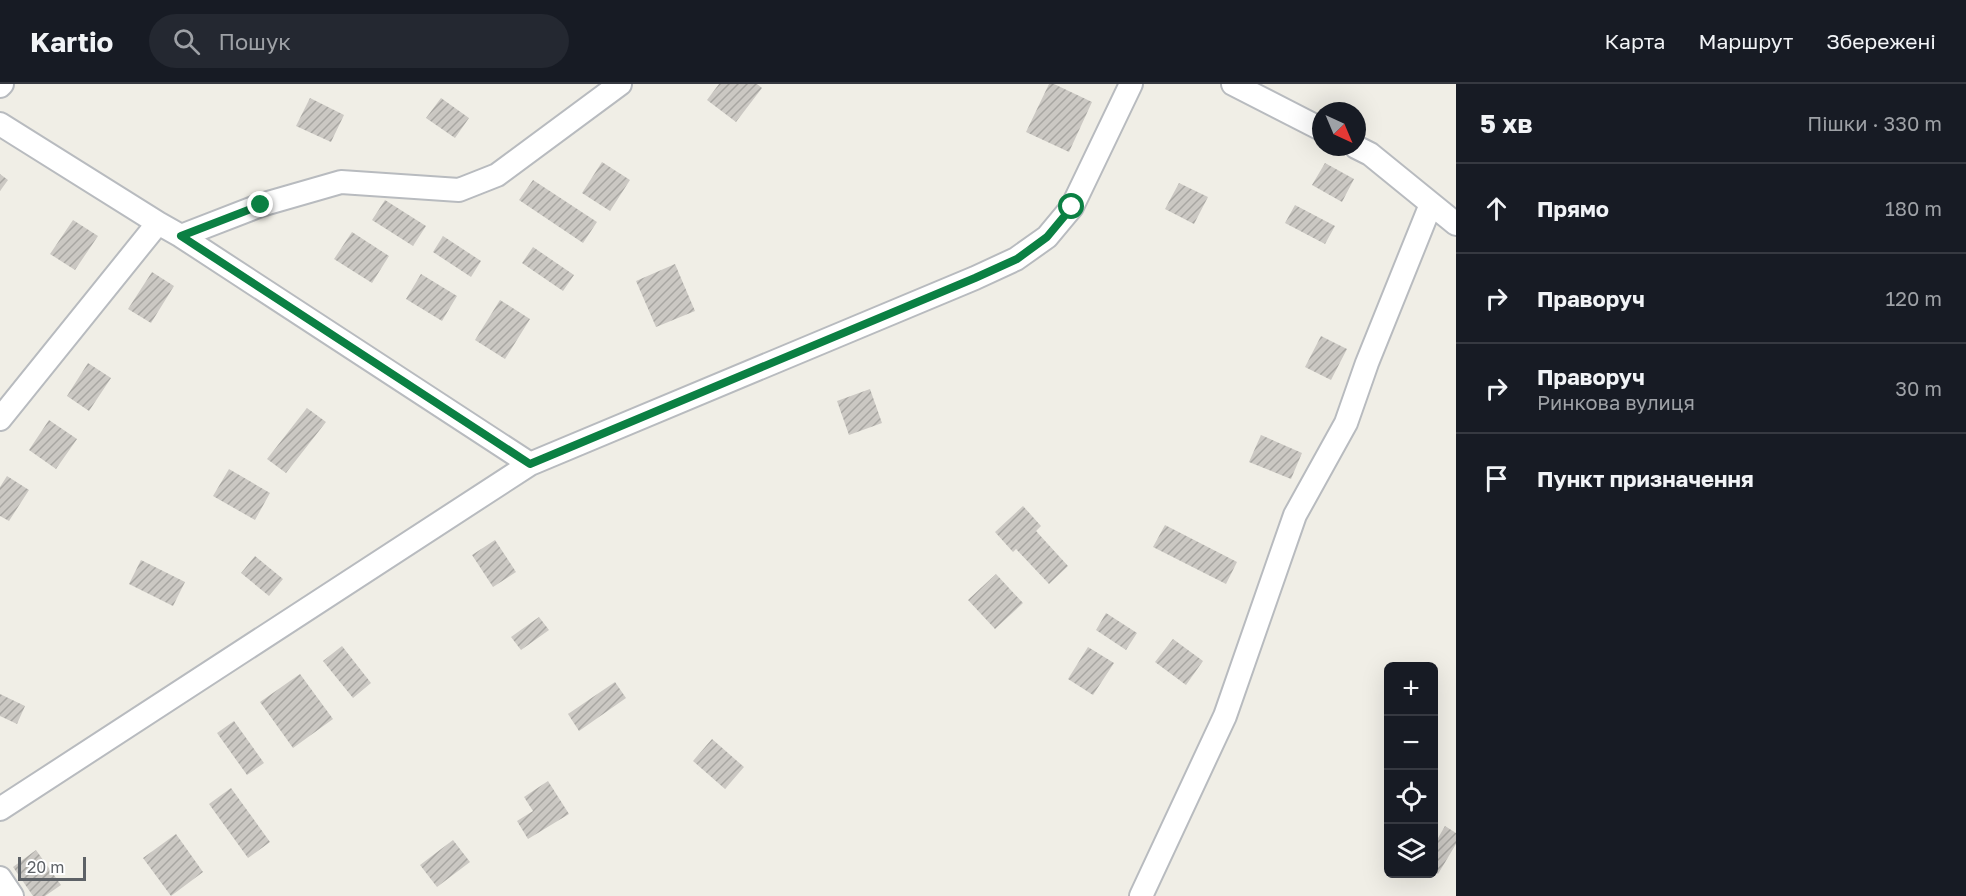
<!DOCTYPE html>
<html lang="uk">
<meta charset="utf-8">
<style>
:root{--surface:#171b24;--page:#242831;--text:#f1f3f6;--muted:#9ea1a6;--line:#363941}
body{margin:0;font-family:"Golos Text",sans-serif;background:var(--page);color:var(--text)}
.controls{position:absolute;right:18px;bottom:18px;display:grid;overflow:hidden;border-radius:9px;box-shadow:0 6px 24px #0002}
.controls button{width:54px;height:54px;display:grid;place-items:center;padding:0;border:0;border-bottom:2px solid var(--line);background:var(--surface);color:var(--text);font:30px sans-serif}
.compass{position:absolute;left:1312px;top:18px;width:54px;height:54px;border-radius:50%;background:var(--surface);box-shadow:0 6px 24px #0002;rotate:136deg}
.scale{position:absolute;left:18px;bottom:15px;width:68px;box-sizing:border-box;padding-left:6px;border:3px solid #5d6166;border-top:0;font-size:16px;line-height:21px;white-space:nowrap;color:#5d6166;-webkit-text-stroke:4px #fff;paint-order:stroke}
.stop{position:absolute;width:18px;height:18px;margin:-14px;border:4px solid #0b8043;border-radius:50%;background:#fff}
.stop.end{background:#0b8043;border-color:#fff;box-shadow:0 2px 6px #0008}
.list{margin:0;padding:0;list-style:none}
h2{display:flex;justify-content:space-between;align-items:center;height:78px;margin:0;padding:0 24px;font-size:26px}
h2 small{font-size:20px;font-weight:400;color:var(--muted)}
.list li{display:grid;grid-template-columns:39px 1fr auto;gap:18px;align-items:center;box-sizing:border-box;height:90px;padding:0 24px;border-top:2px solid var(--line)}
.list b{display:block;font-size:22px;white-space:nowrap}
.list p{margin:0;font-size:20px;white-space:nowrap;color:var(--muted)}
.list em{font-size:20px;font-style:normal;color:var(--muted)}
.icon{flex:none;width:33px;height:33px;fill:none;stroke:currentColor;stroke-width:2;stroke-linecap:round;stroke-linejoin:round}
.map{position:relative;flex:none;width:1456px;height:812px;overflow:hidden}
header{display:flex;align-items:center;gap:36px;box-sizing:border-box;height:84px;padding:0 30px;background:var(--surface);border-bottom:2px solid var(--line)}
header strong{font-size:28px}
nav{display:flex;gap:33px;margin-inline-start:auto;font-size:21px}
.search{width:420px;height:54px;background:var(--page);display:flex;align-items:center;gap:15px;box-sizing:border-box;padding:0 21px;border-radius:33px;color:var(--muted);font-size:22px}
main{display:flex}
aside{flex:1;background:var(--surface)}
.map>svg:first-child{display:block}
.building{fill:url(#building-hatch)}
.lines{fill:none;stroke-linecap:round;stroke-linejoin:round}
.minor-casing{stroke:#b8bbbf;stroke-width:26}
.minor{stroke:#fff;stroke-width:22}
.route{stroke:#0b8043;stroke-width:8}
</style>
<header>
<strong>Kartio</strong>
<div class="search"><svg class="icon" aria-label="search" viewBox="0 0 24 24"><circle cx="10" cy="10" r="6"/><path d="M15 15l6 6"/></svg>Пошук</div>
<nav><a>Карта</a><a>Маршрут</a><a>Збережені</a></nav>
</header>
<main>
<div class="map">
<svg width="1456" height="812" viewBox="0 0 1456 812">
<defs>
<pattern id="building-hatch" width="6" height="6" patternUnits="userSpaceOnUse" patternTransform="scale(1.5)"><rect width="6" height="6" fill="#cbc8c3"/><path d="M-1 1l2-2M0 6l6-6M5 7l2-2" fill="none" stroke="#a8a6a2"/></pattern>
</defs>
<rect width="100%" height="100%" fill="#f0eee6"/>
<path class="building" d="M719 0H757L762 4 736 38 707 16Z
M1049 0H1054L1092 18 1069 68 1026 48Z
M310 14 344 31 331 58 296 42Z
M441 14 469 34 455 54 426 34Z
M602 78 630 96 610 127 582 109Z
M1325 79 1354 95 1342 118 1312 101Z
M0 90 8 96 0 107Z
M533 96 597 138 583 159 519 116Z
M1179 99 1208 113 1194 140 1165 125Z
M385 116 426 142 413 162 372 136Z
M1295 121 1335 142 1325 160 1285 139Z
M73 136 98 152 75 186 50 170Z
M352 148 389 172 372 199 334 175Z
M443 152 481 177 471 193 433 168Z
M533 163 574 191 563 207 522 179Z
M675 180 695 227 656 243 636 197Z
M152 188 174 202 151 239 128 225Z
M421 190 457 212 442 237 406 215Z
M500 216 530 235 505 275 475 256Z
M1321 252 1347 265 1331 296 1305 283Z
M88 279 111 294 89 327 67 312Z
M870 305 882 339 849 351 837 317Z
M307 324 326 338 286 389 267 375Z
M49 336 77 355 56 385 29 366Z
M1261 351 1302 369 1291 395 1249 378Z
M229 385 270 409 255 436 213 412Z
M7 392 29 406 9 437 0 432V403Z
M1023 422 1041 442 1036 447 1068 482 1049 500 1016 465 1013 468 995 448Z
M1165 441 1237 478 1226 500 1153 463Z
M495 456 516 488 493 503 472 471Z
M255 472 283 495 269 512 241 489Z
M141 476 185 498 173 522 129 500Z
M996 490 1023 519 995 545 968 516Z
M1106 529 1137 549 1126 566 1096 546Z
M539 533 549 546 521 566 511 553Z
M1173 555 1203 577 1186 601 1155 578Z
M342 562 371 599 353 614 323 577Z
M1088 563 1114 579 1093 611 1068 595Z
M300 590 333 635 293 664 260 618Z
M615 598 626 614 579 647 568 630Z
M0 610 25 622 17 640 0 632Z
M234 637 264 679 247 691 217 649Z
M712 655 744 683 725 705 693 677Z
M548 697 569 730 528 755 517 737 533 727 524 713Z
M231 704 270 758 248 774 209 720Z
M1445 742 1456 749V760L1438 790 1434 788V761Z
M176 750 203 788 171 812 143 774Z
M453 756 470 778 437 803 420 781Z
M36 766 61 801 45 812H33L13 783Z"/>
<g class="lines">
<defs>
<path id="minor" d="M1233 0 1321 45
M0 2 2 0
M0 40 158 139 181 152 530 380
M1356 63 1370 70 1456 140
M181 152 261 121 341 98 459 106 497 91 620 0
M0 335 158 139
M0 725 530 380 975 194 1016 175 1047 153 1072 123 1131 0
M0 794 12 812
M1141 812 1225 632 1295 431 1346 339 1367 279 1431 120"/>
</defs>
<use href="#minor" class="minor-casing"/>
<use href="#minor" class="minor"/>
</g>
<g class="lines">
<path class="route" d="M261 121 181 152 530 380 975 194 1017 175 1047 153 1072 123"/>
</g>
</svg>
<div class="controls">
<button>+</button>
<button>−</button>
<button><svg class="icon" aria-label="locate" viewBox="0 0 24 24"><circle cx="12" cy="12" r="6"/><path d="M12 2v4M12 18v4M2 12h4M18 12h4"/></svg></button>
<button><svg class="icon" aria-label="layers" viewBox="0 0 24 24"><path d="M12 4l9 5-9 5-9-5zM3 14l9 5 9-5"/></svg></button>
</div>
<svg class="compass" viewBox="-18 -18 36 36"><path d="M0-13l5 13h-10z" fill="#e53935"/><path d="M0 13l5-13h-10z" fill="#9ea1a6"/></svg>
<div class="scale">20 m</div>
<div class="stop" style="left:1072px;top:123px"></div>
<div class="stop end" style="left:261px;top:121px"></div>
</div>
<aside>
<h2>5 хв<small>Пішки · 330 m</small></h2>
<ul class="list">
<li><svg class="icon" aria-label="ahead" viewBox="0 0 24 24"><path d="M12 20V5M6 11l6-6 6 6"/></svg><div><b>Прямо</b></div><em>180 m</em></li>
<li><svg class="icon" aria-label="right" viewBox="0 0 24 24"><path d="M7 20v-9h11M14 6l5 5-5 5"/></svg><div><b>Праворуч</b></div><em>120 m</em></li>
<li><svg class="icon" aria-label="right" viewBox="0 0 24 24"><path d="M7 20v-9h11M14 6l5 5-5 5"/></svg><div><b>Праворуч</b><p>Ринкова вулиця</p></div><em>30 m</em></li>
<li><svg class="icon" aria-label="arrive" viewBox="0 0 24 24"><path d="M6 21V4h12l-3 4 3 4H6"/></svg><div><b>Пункт призначення</b></div></li>
</ul>
</aside>
</main>
